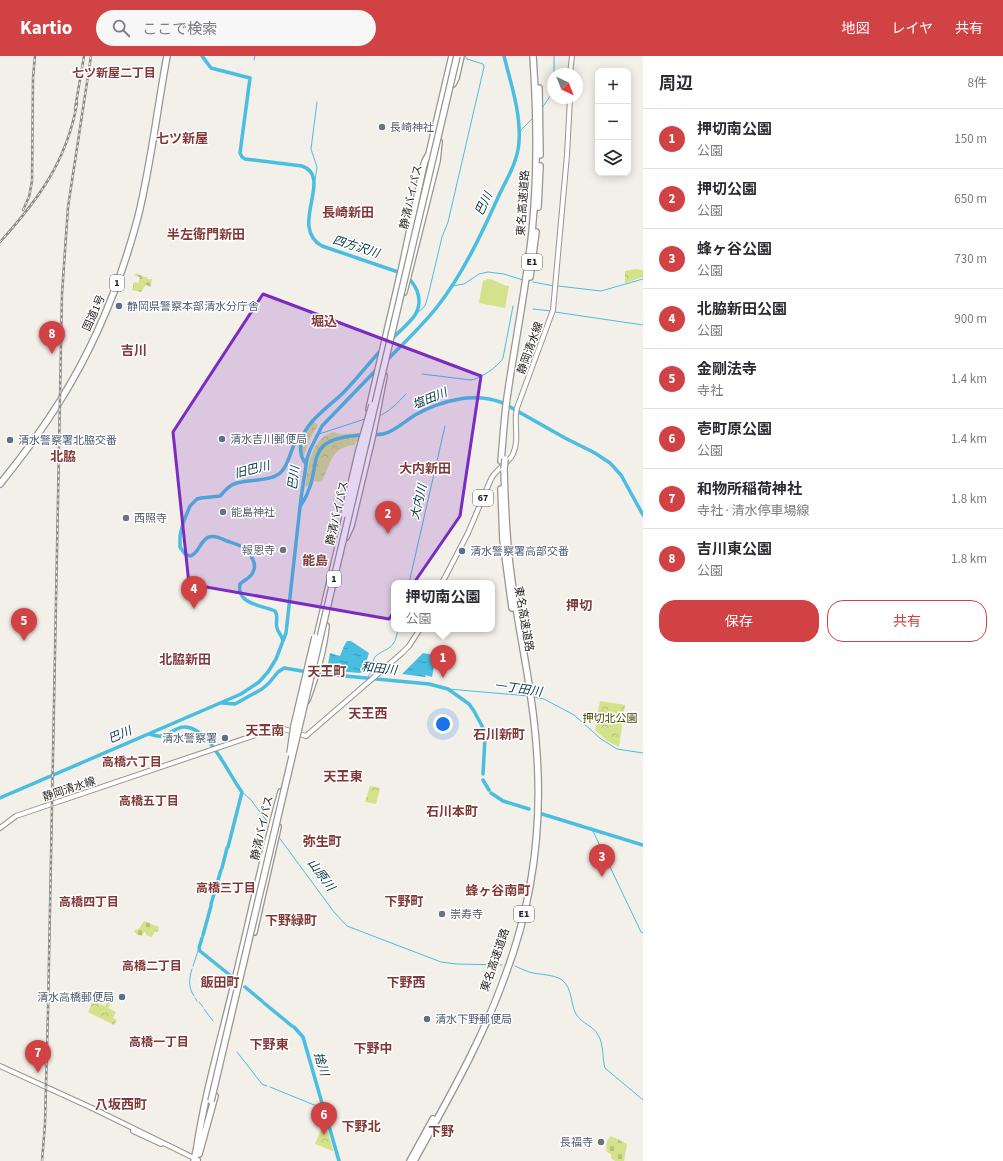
<!DOCTYPE html>
<html lang="ja">
<meta charset="utf-8">
<style>
:root{--surface:#fff;--page:#f7f7f7;--text:#2b2b33;--muted:#7c7c81;--line:#e1e1e2;--accent:#d14244}
body{margin:0;font-family:"Source Sans 3","Noto Sans JP",sans-serif;background:var(--page);color:var(--text)}
.controls{position:absolute;right:12px;top:12px;display:grid;overflow:hidden;border-radius:8px;box-shadow:0 2px 10px #0003}
.controls button{width:36px;height:36px;display:grid;place-items:center;padding:0;border:0;border-bottom:1px solid var(--line);background:var(--surface);color:var(--text);font:20px sans-serif}
.compass{position:absolute;left:547px;top:12px;width:36px;height:36px;border-radius:50%;background:var(--surface);box-shadow:0 2px 10px #0003;rotate:137deg}
.you{position:absolute;left:443px;top:668px;width:14px;height:14px;margin:-10px;border:3px solid #fff;border-radius:50%;background:#1a73e8;box-shadow:0 0 0 6px #1a73e833}
.badge{display:grid;place-items:center;width:26px;height:26px;border-radius:50%;background:var(--accent);color:#fff;font-size:13px;font-weight:700}
.pin{position:absolute;translate:-50% -33px;filter:drop-shadow(0 1px 2px #0008)}
.pin::after{content:'';position:absolute;top:21px;width:14px;height:12px;background:inherit;clip-path:polygon(0 0,100% 0,50% 100%)}
.popup{position:absolute;left:391px;top:524px;width:104px;height:52px;box-sizing:border-box;display:grid;place-content:center;border-radius:8px;background:var(--surface);filter:drop-shadow(0 1px 3px #0005);font-size:13px;white-space:nowrap;color:var(--muted)}
.popup b{font-size:15px;color:var(--text)}
.popup::after{content:'';position:absolute;left:50%;top:100%;margin-left:-8px;border:8px solid transparent;border-top-color:var(--surface)}
.list{margin:0;padding:0;list-style:none}
h2{display:flex;justify-content:space-between;align-items:center;height:52px;margin:0;padding:0 16px;font-size:17px}
h2 small{font-size:13px;font-weight:400;color:var(--muted)}
.list li{display:grid;grid-template-columns:26px 1fr auto;gap:12px;align-items:center;box-sizing:border-box;height:60px;padding:0 16px;border-top:1px solid var(--line)}
.list b{display:block;font-size:15px;white-space:nowrap}
.list p{margin:0;font-size:13px;white-space:nowrap;color:var(--muted)}
.list em{font-size:13px;font-style:normal;color:var(--muted)}
.actions{display:flex;gap:8px;padding:12px 16px}
.actions a{flex:1;padding:9px 0;border:1px solid var(--accent);border-radius:16px;text-align:center;font-size:14px;color:var(--accent)}
.actions .main{background:var(--accent);color:#fff}
.icon{flex:none;width:22px;height:22px;fill:none;stroke:currentColor;stroke-width:2;stroke-linecap:round;stroke-linejoin:round}
.map{position:relative;flex:none;width:643px;height:1105px;overflow:hidden}
header{display:flex;align-items:center;gap:24px;box-sizing:border-box;height:56px;padding:0 20px;background:var(--accent);color:#fff}
header strong{font-size:19px}
nav{display:flex;gap:22px;margin-inline-start:auto;font-size:14px}
.search{width:280px;height:36px;background:var(--page);display:flex;align-items:center;gap:10px;box-sizing:border-box;padding:0 14px;border-radius:22px;color:var(--muted);font-size:15px}
main{display:flex}
aside{flex:1;background:var(--surface)}
.map>svg:first-child{display:block}
.cemetery{fill:url(#cemetery-stones)}
.park{fill:url(#park-crowns)}
.garden{fill:#d4e28c}
.water{fill:url(#water-ripples)}
.lines{fill:none;stroke-linecap:round;stroke-linejoin:round}
.stream{stroke:#49bee0;stroke-width:1}
.river{stroke:#49bee0;stroke-width:3.5}
.major-casing{stroke:#98948f;stroke-width:6}
.highway-casing{stroke:#98948f;stroke-width:8}
.major{stroke:#fff;stroke-width:4}
.highway{stroke:#fff;stroke-width:5.5}
.rail-casing{stroke:#8b8884;stroke-width:2.5}
.rail{stroke:#fff;stroke-width:1;stroke-dasharray:3;stroke-linecap:butt}
.highway-bridge-casing{stroke:#98948f;stroke-width:8;stroke-linecap:butt}
.highway-bridge{stroke:#fff;stroke-width:5.5}
.marked{fill:#7b2cbf;fill-opacity:0.2;stroke:#7b2cbf;stroke-width:3;stroke-linejoin:round}
.worship-dot{fill:#6b7280;stroke:#fff;stroke-width:1.5}
.service-dot{fill:#5c6f8a;stroke:#fff;stroke-width:1.5}
.labels{text-anchor:middle;dominant-baseline:central;stroke-width:3;stroke-linejoin:round;paint-order:stroke}
.shield{fill:#fff;stroke:#646261;stroke-width:1}
.shield-label{font-size:10px;font-weight:bold;fill:#211f1d}
.worship-label{font-size:11px;fill:#5b616d;stroke:#fff;text-anchor:start}
.street-label{font-size:11px;fill:#211f1d;stroke:#fff}
.service-label{font-size:11px;fill:#4e5e75;stroke:#fff;text-anchor:start}
.park-label{font-size:11px;fill:#414903;stroke:#fff}
.neighbourhood-label{font-size:12px;font-weight:bold;fill:#813937;stroke:#fff}
.water-label{font-size:12px;font-style:italic;fill:#003543;stroke:#fff}
.quarter-label{font-size:13px;font-weight:bold;fill:#813937;stroke:#fff}
</style>
<header>
<strong>Kartio</strong>
<div class="search"><svg class="icon" aria-label="search" viewBox="0 0 24 24"><circle cx="10" cy="10" r="6"/><path d="M15 15l6 6"/></svg>ここで検索</div>
<nav><a>地図</a><a>レイヤ</a><a>共有</a></nav>
</header>
<main>
<div class="map">
<svg width="643" height="1105" viewBox="0 0 643 1105">
<defs>
<pattern id="cemetery-stones" width="16" height="16" patternUnits="userSpaceOnUse"><rect width="16" height="16" fill="#d4e28c"/><path d="M2 7V4a2 2 0 0 1 4 0v3zM10 15v-3a2 2 0 0 1 4 0v3z" fill="#b6c178"/></pattern>
<pattern id="park-crowns" width="20" height="18" patternUnits="userSpaceOnUse"><rect width="20" height="18" fill="#d4e28c"/><path d="M2 6a3 3 0 1 1 6 0M12 15a3 3 0 1 1 6 0" fill="none" stroke="#b6c178"/></pattern>
<pattern id="water-ripples" width="26" height="14" patternUnits="userSpaceOnUse"><rect width="26" height="14" fill="#49bee0"/><path d="M2 4q2-2 4 0t4 0M15 11q2-2 4 0t4 0" fill="none" stroke="#3c9ab5"/></pattern>
</defs>
<rect width="100%" height="100%" fill="#f3efe9"/>
<path class="cemetery" d="M136 217 144 221H147L148 223H152L151 231 146 229 141 236 132 234 134 226 138 227 140 221 135 220Z
M144 865 159 871 158 876 155 875 152 881 146 879V877L144 876 142 880 138 879 134 876 136 873 138 874Z
M611 1080 627 1088 624 1105H615L611 1102V1098L607 1096C605 1091 606 1084 611 1080Z"/>
<path class="park" d="M635 213 643 214V221L625 227V215Z
M314 366 318 369 309 384 304 400C297 389 306 375 314 366Z
M334 376 340 378 361 377 358 385H356L355 389C332 391 331 406 322 425L319 426 313 425 309 430H305C308 410 311 381 334 376Z
M600 645 625 649 619 691 607 685 595 674Z
M370 730 380 732 376 748 365 746Z
M109 941 113 943 108 952 116 956 113 962 117 964 114 969 88 956 93 945 105 950Z
M323 1069 327 1071 333 1095 315 1088Z"/>
<path class="garden" d="M487 223C497 223 499 229 509 230L505 252 479 247 483 225Z"/>
<path class="water" d="M347 585H351L369 597 363 616 359 617 327 614 330 597 340 600 344 590Z
M423 597 450 602 448 603 450 606 449 612 434 610 432 621 426 619 425 621 402 618Z"/>
<g class="lines">
<path class="stream" d="M554 0V18
M254 4 255 0
M542 52 553 36
M519 76 533 62
M315 124 317 111 311 93 317 46
M533 226 554 230
M452 230 464 228 479 218 488 216 504 218 523 224
M558 230 601 235 643 223
M533 253 551 255
M555 256 643 269
M415 259 425 250 428 240 442 181 448 166 484 11 483 8 467 3 465 0
M422 318 471 324C480 323 499 310 503 302L513 250
M378 360C389 357 398 346 406 338
M316 379 365 363
M409 527 445 370
M367 622 374 613C369 595 386 598 393 588 396 584 397 578 398 573
M448 633 529 640
M534 641 544 643 574 659 601 683 617 693 643 697
M242 736 251 744 269 768
M592 773 641 876 643 877
M278 780 334 856 347 870 441 906 457 908 502 909
M193 910 199 892
M515 910C519 912 524 914 529 916 539 919 554 918 562 924 573 933 570 947 576 958 582 968 594 970 598 979 604 988 602 1002 605 1012L643 1044
M192 913C189 923 188 931 194 940
M195 942 197 945
M199 946 203 951
M204 953 213 965
M237 996 262 1028 267 1030
M270 1031 324 1053"/>
<path class="river" d="M202 0 211 12 250 22 240 97 242 101 245 103 302 110C334 121 288 171 322 190L401 217
M391 284C398 276 409 268 415 259 423 246 418 231 408 222
M387 304C404 287 422 270 437 251 463 218 483 175 500 137 508 121 518 104 519 86 521 57 511 28 504 0
M371 379C375 378 379 379 383 378 394 376 405 365 415 359 442 344 474 336 503 347L565 382 595 397 610 407 621 419 643 459
M306 408C304 405 301 401 301 397 296 371 328 352 343 337 357 323 369 307 382 293
M301 449C327 411 296 382 364 379
M283 585C282 579 278 577 277 572 275 566 279 561 275 555 261 549 236 548 240 528 244 524 251 522 253 516 255 512 255 508 253 504 248 491 239 489 227 485 222 483 215 479 209 481 200 484 199 498 190 500L185 498 180 491V480L183 467 190 450 197 443 201 442 220 440C224 436 228 430 234 428 247 423 274 426 282 415 288 409 290 397 294 389
M314 617 429 628 448 633 469 648 474 655 482 670 485 682 483 718
M222 647 235 648 262 633 269 627 278 616 284 612 308 616
M149 678C153 679 158 681 161 680 169 679 176 671 184 671 209 670 229 720 242 736L228 791
M483 724 489 734
M491 737 503 745 529 753
M0 742 241 638 259 626 268 616 276 603 286 577 301 442 307 403 310 394 322 370 378 312
M542 758 643 789
M222 812 227 792
M211 848 221 814
M203 879 211 850
M202 882 199 892 200 895 231 920
M245 931 262 945
M264 947 292 970
M294 971 303 981 324 1054
M325 1056 339 1105"/>
<defs>
<path id="major" d="M570 18 572 0
M442 527 468 477 491 423C496 413 508 408 513 398 520 383 513 367 517 352L553 254 567 99 570 42
M306 680 402 597 409 590 420 573
M0 772 16 760 276 672 284 673 306 680
M0 1010 92 1052 198 1104
M133 1075 161 1088"/>
<path id="highway" d="M453 28 456 22 461 0
M539 32 540 99
M538 151 540 110
M530 221 536 176
M404 236 437 105 439 86
M369 353 402 211 423 112 425 105 429 98 452 0
M501 405C503 384 504 363 507 342 515 286 526 232 532 176 538 117 537 59 533 0
M0 428C21 402 42 374 60 345 95 289 121 225 138 161 151 108 157 54 167 0
M501 433 503 485 512 552
M346 481 351 470 372 382 384 320
M316 585 347 453
M307 644C316 620 324 595 326 570
M254 876 278 771
M196 1097C204 1040 221 984 234 928 250 863 263 799 281 736
M199 1098 215 1040
M194 1105 196 1095
M410 1105 433 1063
M414 1105C447 1045 482 985 505 920 533 846 543 765 536 686 532 629 518 574 511 518 506 483 505 448 504 413"/>
</defs>
<use href="#major" class="major-casing"/>
<use href="#highway" class="highway-casing"/>
<use href="#major" class="major"/>
<use href="#highway" class="highway"/>
<defs>
<path id="rail" d="M75 53 84 0
M23 154 29 141 32 125 33 22 35 0
M0 186C38 144 67 105 77 47
M42 1105 45 1068 48 955 62 238 68 151 91 0"/>
</defs>
<use href="#rail" class="rail-casing"/>
<use href="#rail" class="rail"/>
<defs>
<path id="highway-bridge" d="M504 413 505 403
M344 458 359 394 372 349
M290 697 294 670 315 581
M211 1045 457 0"/>
</defs>
<use href="#highway-bridge" class="highway-bridge-casing"/>
<use href="#highway-bridge" class="highway-bridge"/>
</g>
<path class="marked" d="M263 238 481 320 460 460 389 563 189 528 173 376Z"/>
<g class="worship-dot">
<circle cx="382" cy="71" r="4"/>
<circle cx="223" cy="456" r="4"/>
<circle cx="126" cy="462" r="4"/>
<circle cx="283" cy="494" r="4"/>
<circle cx="442" cy="858" r="4"/>
<circle cx="601" cy="1086" r="4"/>
</g>
<g class="service-dot">
<circle cx="119" cy="250" r="4"/>
<circle cx="222" cy="383" r="4"/>
<circle cx="10" cy="384" r="4"/>
<circle cx="462" cy="495" r="4"/>
<circle cx="225" cy="682" r="4"/>
<circle cx="122" cy="941" r="4"/>
<circle cx="427" cy="963" r="4"/>
</g>
<g class="labels">
<g class="shield">
<rect x="522" y="198" width="20" height="16" rx="3"/>
<rect x="110" y="219" width="14" height="16" rx="3"/>
<rect x="473" y="434" width="20" height="16" rx="3"/>
<rect x="327" y="515" width="14" height="16" rx="3"/>
<rect x="514" y="850" width="20" height="16" rx="3"/>
</g>
<g class="shield-label">
<text x="532" y="206">E1</text>
<text x="117" y="227">1</text>
<text x="483" y="442">67</text>
<text x="334" y="523">1</text>
<text x="524" y="858">E1</text>
</g>
<g class="worship-label">
<text x="390" y="71">長崎神社</text>
<text x="231" y="456">能島神社</text>
<text x="134" y="462">西照寺</text>
<text x="275" y="494" text-anchor="end">報恩寺</text>
<text x="450" y="858">崇寿寺</text>
<text x="593" y="1086" text-anchor="end">長福寺</text>
</g>
<g class="street-label">
<text transform="translate(411 141) rotate(-77)">静清バイパス</text>
<text transform="translate(523 147) rotate(-86)">東名高速道路</text>
<text transform="translate(94 257) rotate(-66)">国道1号</text>
<text transform="translate(530 292) rotate(-70)">静岡清水線</text>
<text transform="translate(337 457) rotate(-77)">静清バイパス</text>
<text transform="translate(524 563) rotate(80)">東名高速道路</text>
<text transform="translate(69 733) rotate(-18)">静岡清水線</text>
<text transform="translate(262 772) rotate(-77)">静清バイパス</text>
<text transform="translate(495 904) rotate(-71)">東名高速道路</text>
</g>
<g class="service-label">
<text x="127" y="250">静岡県警察本部清水分庁舎</text>
<text x="230" y="383">清水吉川郵便局</text>
<text x="18" y="384">清水警察署北脇交番</text>
<text x="470" y="495">清水警察署高部交番</text>
<text x="217" y="682" text-anchor="end">清水警察署</text>
<text x="114" y="941" text-anchor="end">清水高橋郵便局</text>
<text x="435" y="963">清水下野郵便局</text>
</g>
<g class="park-label">
<text x="610" y="662">押切北公園</text>
</g>
<g class="neighbourhood-label">
<text x="114" y="17">七ツ新屋二丁目</text>
<text x="132" y="706">高橋六丁目</text>
<text x="149" y="745">高橋五丁目</text>
<text x="226" y="832">高橋三丁目</text>
<text x="89" y="846">高橋四丁目</text>
<text x="152" y="910">高橋二丁目</text>
<text x="159" y="986">高橋一丁目</text>
</g>
<g class="water-label">
<text transform="translate(484 148) rotate(-65)">巴川</text>
<text transform="translate(356 191) rotate(18)">四方沢川</text>
<text transform="translate(430 343) rotate(-22)">塩田川</text>
<text transform="translate(252 414) rotate(-14)">旧巴川</text>
<text transform="translate(294 422) rotate(-83)">巴川</text>
<text transform="translate(419 446) rotate(-77)">大内川</text>
<text transform="translate(379 613) rotate(6)">和田川</text>
<text transform="translate(518 633) rotate(8)">一丁田川</text>
<text transform="translate(120 679) rotate(-23)">巴川</text>
<text transform="translate(321 819) rotate(53)">山原川</text>
<text transform="translate(321 1008) rotate(74)">捨川</text>
</g>
<g class="quarter-label">
<text x="182" y="83">七ツ新屋</text>
<text x="348" y="157">長崎新田</text>
<text x="206" y="179">半左衛門新田</text>
<text x="324" y="266">堀込</text>
<text x="134" y="295">吉川</text>
<text x="63" y="401">北脇</text>
<text x="425" y="413">大内新田</text>
<text x="315" y="505">能島</text>
<text x="579" y="550">押切</text>
<text x="185" y="604">北脇新田</text>
<text x="327" y="616">天王町</text>
<text x="368" y="658">天王西</text>
<text x="265" y="675">天王南</text>
<text x="499" y="679">石川新町</text>
<text x="343" y="721">天王東</text>
<text x="452" y="756">石川本町</text>
<text x="322" y="786">弥生町</text>
<text x="498" y="835">蜂ヶ谷南町</text>
<text x="404" y="846">下野町</text>
<text x="291" y="865">下野緑町</text>
<text x="220" y="927">飯田町</text>
<text x="406" y="927">下野西</text>
<text x="269" y="989">下野東</text>
<text x="373" y="993">下野中</text>
<text x="121" y="1049">八坂西町</text>
<text x="361" y="1071">下野北</text>
<text x="441" y="1076">下野</text>
</g>
</g>
</svg>
<div class="controls">
<button>+</button>
<button>−</button>
<button><svg class="icon" aria-label="layers" viewBox="0 0 24 24"><path d="M12 4l9 5-9 5-9-5zM3 14l9 5 9-5"/></svg></button>
</div>
<svg class="compass" viewBox="-18 -18 36 36"><path d="M0-13l5 13h-10z" fill="#e53935"/><path d="M0 13l5-13h-10z" fill="#7c7c81"/></svg>
<div class="you"></div>
<div class="pin badge" style="left:443px;top:622px">1</div>
<div class="popup"><b>押切南公園</b>公園</div>
<div class="pin badge" style="left:388px;top:478px">2</div>
<div class="pin badge" style="left:602px;top:821px">3</div>
<div class="pin badge" style="left:194px;top:553px">4</div>
<div class="pin badge" style="left:24px;top:585px">5</div>
<div class="pin badge" style="left:324px;top:1079px">6</div>
<div class="pin badge" style="left:38px;top:1017px">7</div>
<div class="pin badge" style="left:52px;top:298px">8</div>
</div>
<aside>
<h2>周辺<small>8件</small></h2>
<ul class="list">
<li><span class="badge">1</span><div><b>押切南公園</b><p>公園</p></div><em>150 m</em></li>
<li><span class="badge">2</span><div><b>押切公園</b><p>公園</p></div><em>650 m</em></li>
<li><span class="badge">3</span><div><b>蜂ヶ谷公園</b><p>公園</p></div><em>730 m</em></li>
<li><span class="badge">4</span><div><b>北脇新田公園</b><p>公園</p></div><em>900 m</em></li>
<li><span class="badge">5</span><div><b>金剛法寺</b><p>寺社</p></div><em>1.4 km</em></li>
<li><span class="badge">6</span><div><b>壱町原公園</b><p>公園</p></div><em>1.4 km</em></li>
<li><span class="badge">7</span><div><b>和物所稲荷神社</b><p>寺社 · 清水停車場線</p></div><em>1.8 km</em></li>
<li><span class="badge">8</span><div><b>吉川東公園</b><p>公園</p></div><em>1.8 km</em></li>
</ul>
<div class="actions"><a class="main">保存</a><a>共有</a></div>
</aside>
</main>
